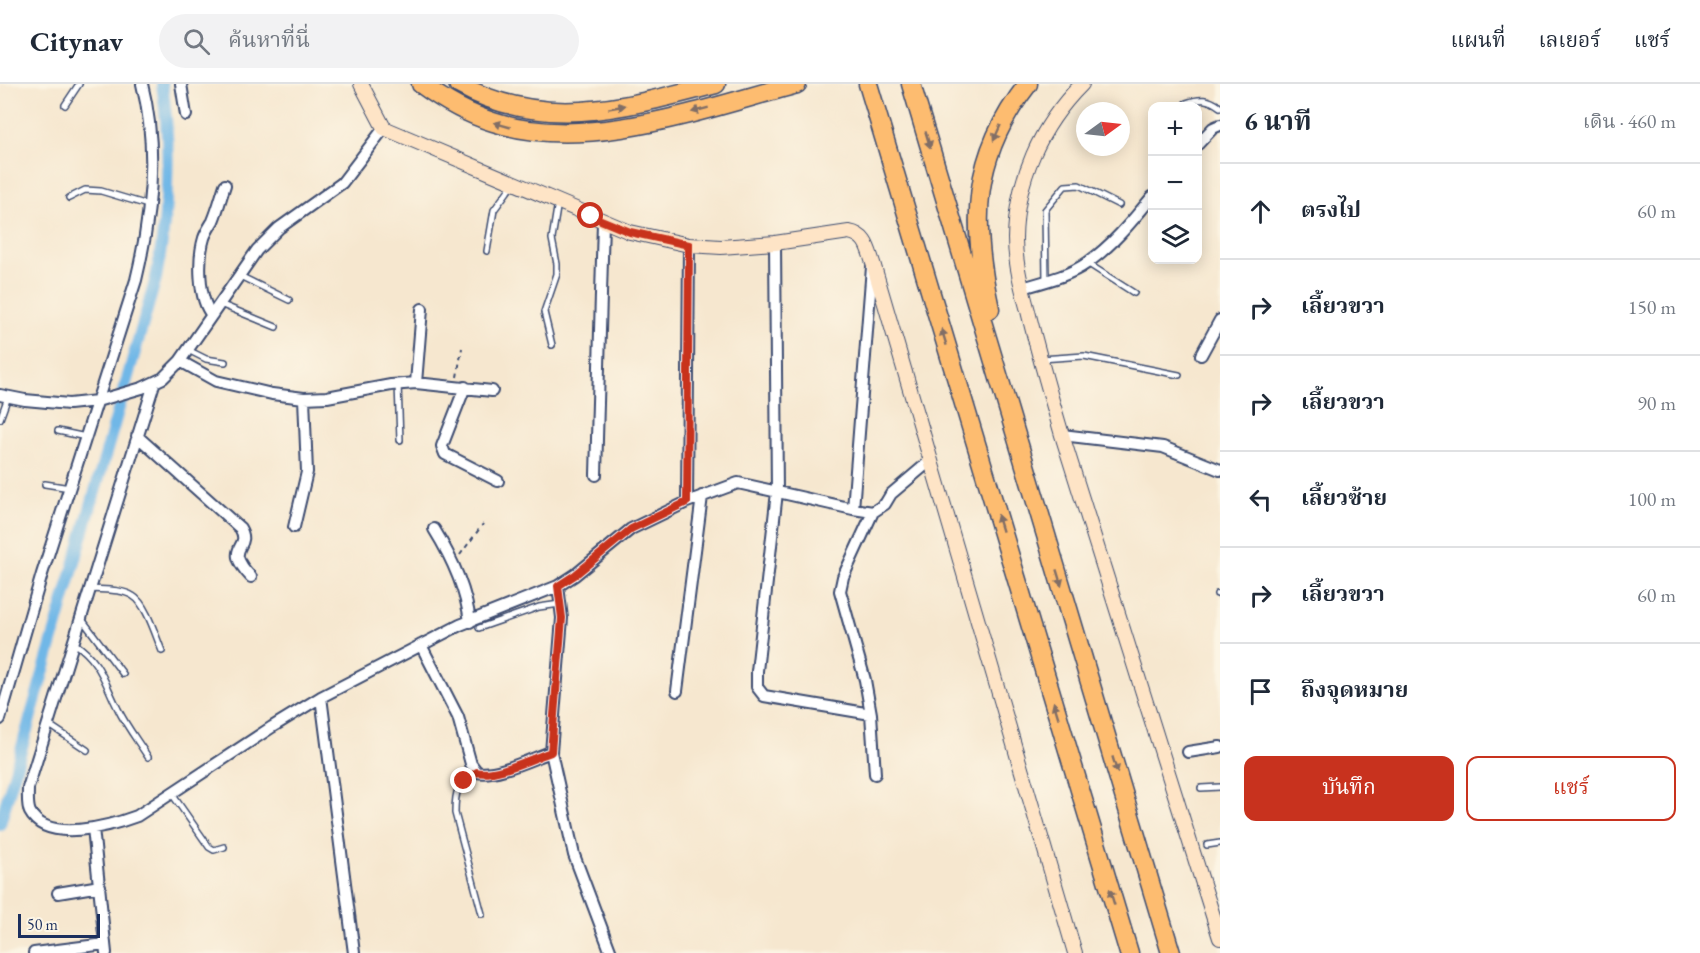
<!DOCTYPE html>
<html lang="th">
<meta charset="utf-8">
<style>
:root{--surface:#fff;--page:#f2f2f3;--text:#1f2937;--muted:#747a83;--line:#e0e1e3;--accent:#c8321e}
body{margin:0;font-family:"EB Garamond","Noto Serif Thai",serif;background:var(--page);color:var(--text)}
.controls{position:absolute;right:18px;top:18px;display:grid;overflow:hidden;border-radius:12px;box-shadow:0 3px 15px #0003}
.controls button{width:54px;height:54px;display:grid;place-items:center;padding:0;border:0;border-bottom:2px solid var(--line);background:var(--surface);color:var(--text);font:30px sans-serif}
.compass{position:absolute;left:1076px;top:18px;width:54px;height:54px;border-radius:50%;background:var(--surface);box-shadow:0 3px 15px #0003;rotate:75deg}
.scale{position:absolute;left:18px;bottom:15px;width:82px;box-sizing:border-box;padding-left:6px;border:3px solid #1b2f5e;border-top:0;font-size:16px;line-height:21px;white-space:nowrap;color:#1b2f5e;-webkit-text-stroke:4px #fcf5e5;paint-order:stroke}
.stop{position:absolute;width:18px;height:18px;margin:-14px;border:4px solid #c8321e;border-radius:50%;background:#fff}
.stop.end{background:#c8321e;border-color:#fff;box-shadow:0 2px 6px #0008}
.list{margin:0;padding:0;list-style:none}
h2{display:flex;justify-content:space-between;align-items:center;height:78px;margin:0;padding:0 24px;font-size:26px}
h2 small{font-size:20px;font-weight:400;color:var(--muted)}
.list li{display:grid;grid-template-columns:39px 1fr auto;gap:18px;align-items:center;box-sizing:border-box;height:96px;padding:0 24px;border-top:2px solid var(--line)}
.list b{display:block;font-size:22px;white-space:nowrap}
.list em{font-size:20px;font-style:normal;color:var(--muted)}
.actions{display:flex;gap:12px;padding:18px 24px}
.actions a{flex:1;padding:14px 0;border:2px solid var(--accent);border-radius:12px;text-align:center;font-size:21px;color:var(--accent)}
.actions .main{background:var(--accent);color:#fff}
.icon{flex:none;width:33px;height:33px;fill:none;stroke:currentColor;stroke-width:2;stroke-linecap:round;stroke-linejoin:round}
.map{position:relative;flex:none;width:1220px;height:869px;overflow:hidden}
header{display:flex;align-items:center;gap:36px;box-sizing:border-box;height:84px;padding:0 30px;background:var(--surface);border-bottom:2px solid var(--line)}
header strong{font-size:28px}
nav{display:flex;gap:33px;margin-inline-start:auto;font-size:21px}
.search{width:420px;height:54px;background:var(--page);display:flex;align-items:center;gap:15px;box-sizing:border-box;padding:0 21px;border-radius:33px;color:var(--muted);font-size:22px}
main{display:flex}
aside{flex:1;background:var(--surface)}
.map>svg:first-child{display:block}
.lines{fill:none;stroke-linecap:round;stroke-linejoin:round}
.canal{stroke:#6fb7e7;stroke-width:12}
.service-casing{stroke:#3c4b6f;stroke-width:8}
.minor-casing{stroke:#3c4b6f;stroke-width:14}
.secondary-casing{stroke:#3c4b6f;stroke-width:16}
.motorway-casing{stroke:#3c4b6f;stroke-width:21}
.path{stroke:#3c4b6f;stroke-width:2;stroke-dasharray:4.5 4.5;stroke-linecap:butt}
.service{stroke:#fff;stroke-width:5}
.minor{stroke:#fff;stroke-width:10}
.secondary{stroke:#fee4c6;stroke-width:14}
.motorway{stroke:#fdbc70;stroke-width:18}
.oneway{fill:#816e66}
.route{stroke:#c8321e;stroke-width:8}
</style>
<header>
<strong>Citynav</strong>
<div class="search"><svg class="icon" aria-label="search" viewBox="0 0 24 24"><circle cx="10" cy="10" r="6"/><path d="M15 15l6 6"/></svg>ค้นหาที่นี่</div>
<nav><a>แผนที่</a><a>เลเยอร์</a><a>แชร์</a></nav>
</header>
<main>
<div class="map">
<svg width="1220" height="869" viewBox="0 0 1220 869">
<rect width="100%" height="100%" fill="#fcf5e5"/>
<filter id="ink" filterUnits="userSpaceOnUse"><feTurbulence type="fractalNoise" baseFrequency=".0167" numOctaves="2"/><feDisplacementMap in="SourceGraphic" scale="12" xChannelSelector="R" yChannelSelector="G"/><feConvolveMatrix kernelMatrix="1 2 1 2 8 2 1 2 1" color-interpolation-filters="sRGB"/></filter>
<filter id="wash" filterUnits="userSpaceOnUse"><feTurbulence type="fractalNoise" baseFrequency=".008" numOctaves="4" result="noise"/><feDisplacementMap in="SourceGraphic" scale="24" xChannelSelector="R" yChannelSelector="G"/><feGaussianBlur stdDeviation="1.35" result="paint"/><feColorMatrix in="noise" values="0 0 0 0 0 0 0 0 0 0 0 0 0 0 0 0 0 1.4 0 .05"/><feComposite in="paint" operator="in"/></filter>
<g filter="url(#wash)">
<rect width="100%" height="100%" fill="#f6e7cf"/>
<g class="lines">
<path class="canal" d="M0 740 156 194C168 130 172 65 162 0"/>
</g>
</g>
<g filter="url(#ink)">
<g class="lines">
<defs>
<path id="service" d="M1186 19C1200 14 1208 14 1220 23
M65 21 79 0
M69 114 85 106 101 107 148 121
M487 167 494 126 513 100
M1087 179 1134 209
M240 192 289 216
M1046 197 1045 126 1065 102 1079 101 1119 121
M220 220 276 243
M552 261 544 228 557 190V180L552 155 558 118
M188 266 206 275 225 278
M1041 275 1084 272 1179 291
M398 300 400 356
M0 335 8 313
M58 347 86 353
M45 400 70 404
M91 505C104 506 122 505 133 512 146 519 156 553 162 567
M1217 510 1220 511
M81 534 123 590
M479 544 539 523 560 520
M74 559C101 577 104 598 118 625 126 642 138 657 148 673
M48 640 87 666
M477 688C457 702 455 705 455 729L482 830
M1201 704 1220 703
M172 710 209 763 214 766 224 763
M1207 761 1220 759"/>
<path id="minor" d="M181 0 186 31
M1198 60 1213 44 1220 41
M775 159 777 408 757 587V603L764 612 871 630 865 596 840 507 843 493 873 428
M1022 204C1043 198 1069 192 1087 179 1112 162 1133 136 1152 113
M212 231C198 215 198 174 204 154 206 148 210 142 213 137 218 125 221 113 225 101
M1201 271 1220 236
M180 277 216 297 272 310 304 314 327 313 391 301 416 299 492 307
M416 299 422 225
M154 300 28 704C28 711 27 722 30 728 47 760 110 742 137 732L272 643 321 613 460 541 558 502 575 491 631 445 687 418 738 399 853 425 873 428 885 420 891 410 930 377
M465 303 442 362 445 370 498 397
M0 311 25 316 69 320 97 317 142 304 163 294 180 277 257 166 279 144 342 99 384 44
M1062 351 1163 363 1220 386
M137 352 240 444C253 466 221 461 251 493
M596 391 603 138
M687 418 689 161
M853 425 872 183
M294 443 307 388 304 314
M434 445C452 474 466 504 470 538
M558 502 562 534 551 668 574 771 611 869
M421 561 458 633 471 680 477 688C495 693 533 674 551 668
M677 607 702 412
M321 613 354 869
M871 630 875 690
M0 635 42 490 136 196C151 134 158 63 142 0
M1188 668 1220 663
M93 744 106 869
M58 809 100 802
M34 869 105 860"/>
<path id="secondary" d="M361 0 384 44 630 148 689 161 721 163 775 159 849 148C866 151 868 164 873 179L1075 869
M1082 0C1040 42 1016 96 1015 155 1015 179 1022 205 1028 227 1038 269 1050 310 1062 351L1220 854"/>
<path id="motorway" d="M421 0C443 16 467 30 493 38 587 69 706 24 797 0
M458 0C543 48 628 23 716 0
M868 0 1129 869
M911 0 1171 869
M990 225C971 138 971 73 1028 0"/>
</defs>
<use href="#service" class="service-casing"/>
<use href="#minor" class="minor-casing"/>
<use href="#secondary" class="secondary-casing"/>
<use href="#motorway" class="motorway-casing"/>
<path class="path" d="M457 293 462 264
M460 471 483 440"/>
<use href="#service" class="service"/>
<use href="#minor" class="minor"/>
<use href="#secondary" class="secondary"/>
<use href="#motorway" class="motorway"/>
</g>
<defs><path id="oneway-solid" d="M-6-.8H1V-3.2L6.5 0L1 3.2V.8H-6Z" transform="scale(1.5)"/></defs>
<g class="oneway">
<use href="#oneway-solid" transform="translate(617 23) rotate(-10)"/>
<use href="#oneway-solid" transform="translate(700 26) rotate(165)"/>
<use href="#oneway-solid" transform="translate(502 41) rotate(-164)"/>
<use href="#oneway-solid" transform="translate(997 49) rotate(114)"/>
<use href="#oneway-solid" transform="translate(928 56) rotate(73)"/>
<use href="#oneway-solid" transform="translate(944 253) rotate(-107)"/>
<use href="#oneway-solid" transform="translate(1000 439) rotate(-107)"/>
<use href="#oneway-solid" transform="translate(1059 494) rotate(73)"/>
<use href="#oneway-solid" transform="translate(1056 626) rotate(-107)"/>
<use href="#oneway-solid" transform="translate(1115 681) rotate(73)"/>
<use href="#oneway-solid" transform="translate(1112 813) rotate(-107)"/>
</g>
</g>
<g class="lines" filter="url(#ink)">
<path class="route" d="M464 697 477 688C495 693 533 674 551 668L562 534 558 502 575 491 631 445 687 418 689 161 630 148 591 132"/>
</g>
</svg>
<div class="controls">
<button>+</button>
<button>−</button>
<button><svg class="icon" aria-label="layers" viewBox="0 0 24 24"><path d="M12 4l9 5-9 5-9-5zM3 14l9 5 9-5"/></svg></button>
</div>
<svg class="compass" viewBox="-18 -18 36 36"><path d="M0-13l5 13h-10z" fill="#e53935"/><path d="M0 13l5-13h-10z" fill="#747a83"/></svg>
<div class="scale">50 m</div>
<div class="stop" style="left:591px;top:132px"></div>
<div class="stop end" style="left:464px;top:697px"></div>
</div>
<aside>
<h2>6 นาที<small>เดิน · 460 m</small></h2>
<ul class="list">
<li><svg class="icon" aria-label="ahead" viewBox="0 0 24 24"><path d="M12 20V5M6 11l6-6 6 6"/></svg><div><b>ตรงไป</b></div><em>60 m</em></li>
<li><svg class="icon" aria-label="right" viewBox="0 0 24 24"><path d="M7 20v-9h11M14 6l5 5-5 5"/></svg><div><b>เลี้ยวขวา</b></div><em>150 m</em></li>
<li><svg class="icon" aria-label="right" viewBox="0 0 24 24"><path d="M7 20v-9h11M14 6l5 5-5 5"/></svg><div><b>เลี้ยวขวา</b></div><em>90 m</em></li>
<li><svg class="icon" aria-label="left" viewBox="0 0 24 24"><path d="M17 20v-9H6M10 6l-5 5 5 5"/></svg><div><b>เลี้ยวซ้าย</b></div><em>100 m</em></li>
<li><svg class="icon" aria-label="right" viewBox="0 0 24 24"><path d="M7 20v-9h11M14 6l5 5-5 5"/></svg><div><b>เลี้ยวขวา</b></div><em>60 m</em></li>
<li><svg class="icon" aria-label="arrive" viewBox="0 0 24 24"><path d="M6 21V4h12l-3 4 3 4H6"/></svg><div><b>ถึงจุดหมาย</b></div></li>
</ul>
<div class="actions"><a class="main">บันทึก</a><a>แชร์</a></div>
</aside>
</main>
